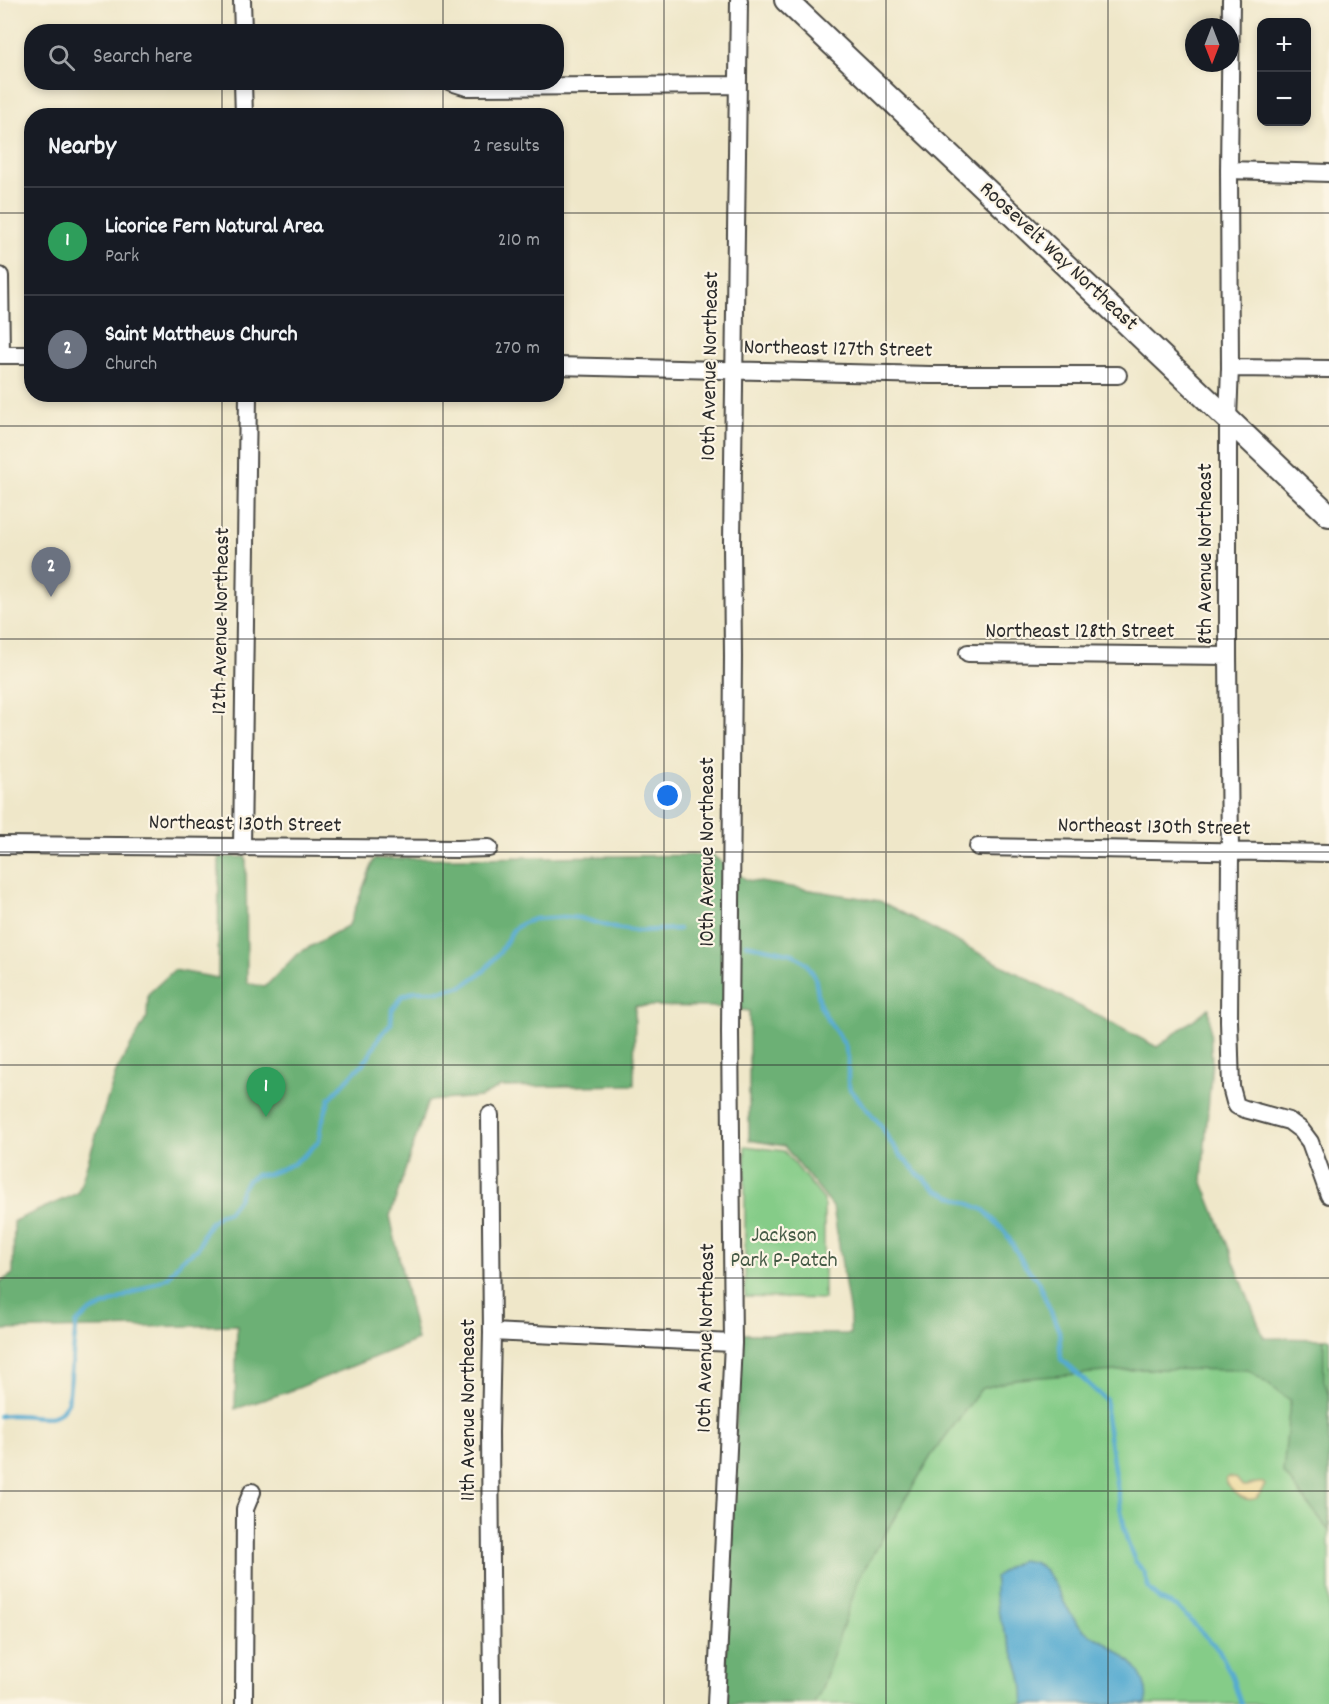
<!DOCTYPE html>
<meta charset="utf-8">
<style>
:root{--surface:#171b24;--page:#20242c;--text:#f1f3f6;--muted:#9ea1a6;--line:#363941;--accent:#d1495b}
body{margin:0;font-family:Dekko,sans-serif;background:var(--page);color:var(--text)}
.controls{position:absolute;right:18px;top:18px;display:grid;overflow:hidden;border-radius:12px;box-shadow:0 3px 9px #0003}
.controls button{width:54px;height:54px;display:grid;place-items:center;padding:0;border:0;border-bottom:2px solid var(--line);background:var(--surface);color:var(--text);font:30px sans-serif}
.compass{position:absolute;left:1185px;top:18px;width:54px;height:54px;border-radius:50%;background:var(--surface);box-shadow:0 3px 9px #0003;rotate:180deg}
.you{position:absolute;left:668px;top:796px;width:21px;height:21px;margin:-15px;border:4px solid #fff;border-radius:50%;background:#1a73e8;box-shadow:0 0 0 9px #1a73e833}
.badge{display:grid;place-items:center;width:39px;height:39px;border-radius:50%;background:var(--accent);color:#fff;font-size:20px;font-weight:700}
.pin{position:absolute;translate:-50% -50px;filter:drop-shadow(0 2px 3px #0008)}
.pin::after{content:'';position:absolute;top:32px;width:21px;height:18px;background:inherit;clip-path:polygon(0 0,100% 0,50% 100%)}
.list{margin:0;padding:0;list-style:none}
h2{display:flex;justify-content:space-between;align-items:center;height:78px;margin:0;padding:0 24px;font-size:26px}
h2 small{font-size:20px;font-weight:400;color:var(--muted)}
.list li{display:grid;grid-template-columns:39px 1fr auto;gap:18px;align-items:center;box-sizing:border-box;height:108px;padding:0 24px;border-top:2px solid var(--line)}
.list b{display:block;font-size:22px;white-space:nowrap}
.list p{margin:0;font-size:20px;white-space:nowrap;color:var(--muted)}
.list em{font-size:20px;font-style:normal;color:var(--muted)}
.icon{flex:none;width:33px;height:33px;fill:none;stroke:currentColor;stroke-width:2;stroke-linecap:round;stroke-linejoin:round}
.map{position:relative;flex:none;width:1329px;height:1704px;overflow:hidden}
.search{position:absolute;background:var(--surface);box-shadow:0 3px 9px #0003;left:24px;top:24px;width:540px;height:66px;display:flex;align-items:center;gap:15px;box-sizing:border-box;padding:0 21px;border-radius:24px;color:var(--muted);font-size:22px}
.panel{position:absolute;background:var(--surface);box-shadow:0 3px 9px #0003;left:24px;top:108px;width:540px;height:294px;border-radius:24px}
.map>svg:first-child{display:block}
.green{fill:#85cc88;stroke:#587c5a;stroke-width:1.5}
.forest{fill:#6cb074;stroke:#4c6e50;stroke-width:1.5}
.sand{fill:#eeda9e;stroke:#8c8264;stroke-width:1.5}
.water{fill:#54aad0;stroke:#406a7e;stroke-width:1.5}
.lines{fill:none;stroke-linecap:round;stroke-linejoin:round}
.stream{stroke:#54aad0;stroke-width:4.5}
.street-casing{stroke:#484743;stroke-width:20}
.secondary-casing{stroke:#484743;stroke-width:26}
.street{stroke:#fff;stroke-width:16}
.secondary{stroke:#fff;stroke-width:22}
.grid{fill:none;stroke:#2b2b2b;stroke-width:1.5;stroke-opacity:0.55}
.labels{text-anchor:middle;dominant-baseline:central;stroke-width:4.5;stroke-linejoin:round;paint-order:stroke}
.street-label{font-size:22px;fill:#2b2b2b;stroke:#fcf5e5}
.park-label{font-size:22px;fill:#465b47;stroke:#fcf5e5}
</style>
<div class="map">
<svg width="1329" height="1704" viewBox="0 0 1329 1704">
<rect width="100%" height="100%" fill="#fcf5e5"/>
<filter id="ink" filterUnits="userSpaceOnUse"><feTurbulence type="fractalNoise" baseFrequency=".0167" numOctaves="2"/><feDisplacementMap in="SourceGraphic" scale="12" xChannelSelector="R" yChannelSelector="G"/><feConvolveMatrix kernelMatrix="1 2 1 2 8 2 1 2 1" color-interpolation-filters="sRGB"/></filter>
<filter id="wash" filterUnits="userSpaceOnUse"><feTurbulence type="fractalNoise" baseFrequency=".008" numOctaves="4" result="noise"/><feDisplacementMap in="SourceGraphic" scale="24" xChannelSelector="R" yChannelSelector="G"/><feGaussianBlur stdDeviation="1.35" result="paint"/><feColorMatrix in="noise" values="0 0 0 0 0 0 0 0 0 0 0 0 0 0 0 0 0 1.4 0 .05"/><feComposite in="paint" operator="in"/></filter>
<g filter="url(#wash)">
<rect width="100%" height="100%" fill="#efe7c9"/>
<path class="green" d="M745 1146 784 1151 824 1200V1299L745 1297Z
M740 1334 1329 1339V1704H724Z"/>
<path class="forest" d="M712 855 747 880 880 901 1157 1047 1209 1008 1212 1063 1202 1180 1264 1338 1324 1339V1381L1329 1396V1531L1283 1472 1290 1400 1248 1370 1143 1369 1016 1379 981 1389 931 1456 859 1578 821 1691 814 1704H724L740 1334H850V1316L833 1207 784 1146 749 1140V1011L713 1007 635 1006 634 1085 500 1087 481 1097 428 1101 390 1216 417 1340 293 1390 235 1409 237 1325 0 1330V1282L13 1274 14 1221 78 1193 116 1072 147 1017 148 994 174 970 218 978 219 857H246L247 983 265 987 297 954 349 925 374 859Z"/>
<path class="sand" d="M1228 1477 1237 1479C1246 1494 1251 1480 1263 1483L1265 1485 1257 1498C1245 1503 1230 1493 1226 1480Z"/>
<path class="water" d="M1021 1560C1025 1561 1031 1561 1035 1563 1056 1573 1063 1611 1081 1627 1086 1633 1094 1636 1101 1640 1124 1655 1151 1673 1146 1704H1023C1027 1666 1001 1636 996 1601 994 1593 995 1585 995 1577L1006 1568Z"/>
<g class="lines">
<path class="stream" d="M746 944 793 954 806 963 815 977 820 1005 828 1020 845 1045 848 1058V1082L850 1089 882 1127 889 1140 901 1156 918 1174 937 1190 984 1210 1005 1232 1025 1266 1037 1279 1059 1331 1061 1359 1106 1400V1416L1119 1501 1127 1541 1135 1561 1144 1572 1149 1589 1161 1600 1177 1607 1219 1650 1231 1674 1241 1704
M0 1416C17 1412 43 1420 54 1416 61 1413 65 1407 68 1402L76 1324 88 1313 168 1277 182 1259 197 1249 200 1244 203 1234 210 1223 219 1215 228 1212 238 1199 242 1189 248 1180 256 1175 269 1174 293 1164 307 1153 319 1141 322 1122 330 1098 368 1058 380 1036 391 1024 392 1010 402 996 415 991H441L463 986 484 971 500 952 513 930 521 924 534 919 565 917 580 918 614 928 637 931 679 929"/>
</g>
</g>
<g filter="url(#ink)">
<g class="lines">
<defs>
<path id="street" d="M242 0 243 32
M1231 0 1229 170 1230 368 1228 418V656L1230 853 1229 1021 1231 1087 1235 1102 1237 1106 1245 1109 1289 1121 1301 1130 1310 1142 1329 1195
M243 82 244 116
M451 82 467 87 736 85
M1229 170 1329 173
M0 276 1 355
M0 355H32
M556 366 930 375H1118
M1230 368 1329 369
M968 653 1228 656
M0 845 457 849 489 848
M978 847 1329 853
M242 848 248 394
M490 1115 492 1332 490 1432 492 1704
M492 1332 733 1343
M244 1704 245 1509 252 1492
M716 1704 733 1343 730 1032 733 657 732 542 739 0"/>
<path id="secondary" d="M786 0 1329 515"/>
</defs>
<use href="#street" class="street-casing"/>
<use href="#secondary" class="secondary-casing"/>
<use href="#street" class="street"/>
<use href="#secondary" class="secondary"/>
</g>
</g>
<path class="grid" d="M222 0V32M443 0V32M664 0V1704M886 0V1704M1108 0V1704M222 82V116M443 82V116M0 213H32M556 213H1329M222 394V1704M443 394V1704M0 426H1329M0 639H1329M0 852H1329M0 1065H1329M0 1278H1329M0 1491H1329"/>
<g class="labels">
<g class="street-label">
<text transform="translate(1058 257) rotate(43)">Roosevelt Way Northeast</text>
<text transform="translate(838 350) rotate(1)">Northeast 127th Street</text>
<text transform="translate(711 366) rotate(-89)">10th Avenue Northeast</text>
<text transform="translate(1206 554) rotate(-90)">8th Avenue Northeast</text>
<text transform="translate(222 621) rotate(-89)">12th Avenue Northeast</text>
<text x="1080" y="632">Northeast 128th Street</text>
<text transform="translate(245 825) rotate(1)">Northeast 130th Street</text>
<text transform="translate(1154 828) rotate(1)">Northeast 130th Street</text>
<text transform="translate(708 852) rotate(-90)">10th Avenue Northeast</text>
<text transform="translate(707 1338) rotate(-89)">10th Avenue Northeast</text>
<text transform="translate(469 1410) rotate(-90)">11th Avenue Northeast</text>
</g>
<g class="park-label">
<text x="784" y="1236">Jackson<tspan x="784" dy="25">Park P-Patch</tspan></text>
</g>
</g>
</svg>
<div class="controls">
<button>+</button>
<button>−</button>
</div>
<svg class="compass" viewBox="-18 -18 36 36"><path d="M0-13l5 13h-10z" fill="#e53935"/><path d="M0 13l5-13h-10z" fill="#9ea1a6"/></svg>
<div class="you"></div>
<div class="pin badge" style="left:266px;top:1117px;background:#2e9e5b">1</div>
<div class="pin badge" style="left:51px;top:597px;background:#6b7280">2</div>
<div class="search"><svg class="icon" aria-label="search" viewBox="0 0 24 24"><circle cx="10" cy="10" r="6"/><path d="M15 15l6 6"/></svg>Search here</div>
<section class="panel">
<h2>Nearby<small>2 results</small></h2>
<ul class="list">
<li><span class="badge" style="background:#2e9e5b">1</span><div><b>Licorice Fern Natural Area</b><p>Park</p></div><em>210 m</em></li>
<li><span class="badge" style="background:#6b7280">2</span><div><b>Saint Matthews Church</b><p>Church</p></div><em>270 m</em></li>
</ul>
</section>
</div>
